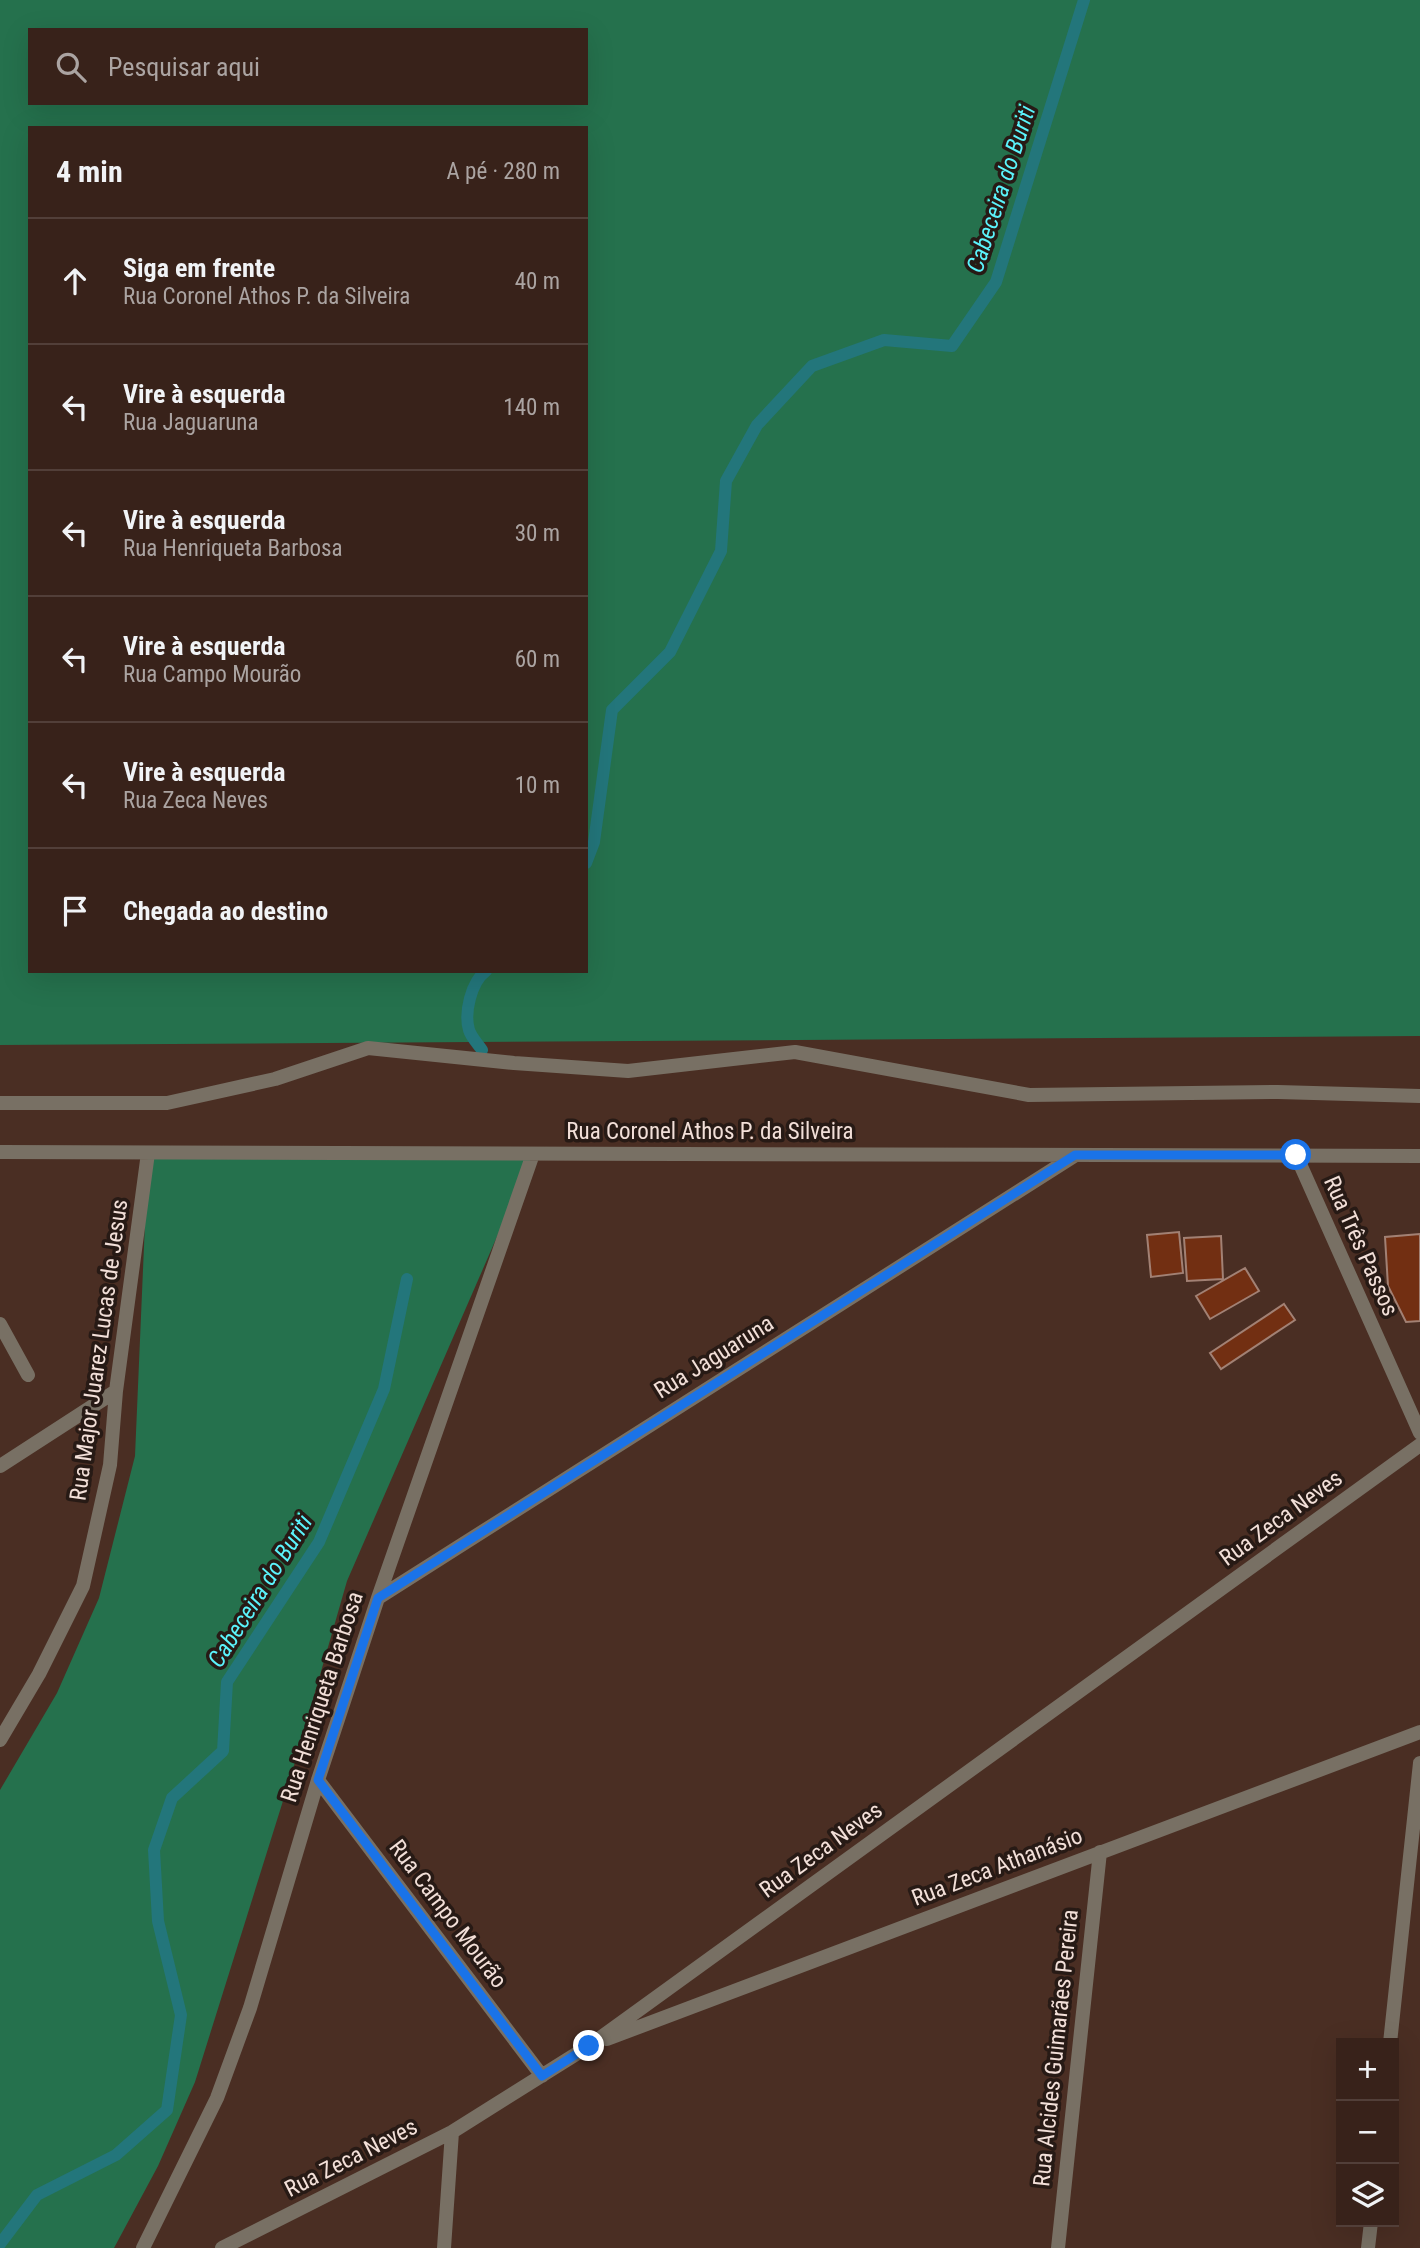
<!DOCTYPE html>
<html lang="pt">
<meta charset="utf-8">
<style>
:root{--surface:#38221a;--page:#432f27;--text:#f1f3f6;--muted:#aba4a2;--line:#523f39}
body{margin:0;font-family:"Roboto Condensed",sans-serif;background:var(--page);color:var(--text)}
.controls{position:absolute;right:21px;bottom:21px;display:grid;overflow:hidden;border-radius:0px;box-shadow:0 7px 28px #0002}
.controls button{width:63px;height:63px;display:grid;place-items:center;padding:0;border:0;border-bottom:2px solid var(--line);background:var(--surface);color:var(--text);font:35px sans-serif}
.stop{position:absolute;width:21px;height:21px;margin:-16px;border:5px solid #1a73e8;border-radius:50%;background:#fff}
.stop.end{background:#1a73e8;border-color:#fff;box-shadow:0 2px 7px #0008}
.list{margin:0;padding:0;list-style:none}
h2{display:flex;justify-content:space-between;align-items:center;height:91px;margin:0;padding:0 28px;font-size:30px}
h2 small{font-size:23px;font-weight:400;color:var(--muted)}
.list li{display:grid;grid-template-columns:46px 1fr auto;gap:21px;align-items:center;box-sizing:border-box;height:126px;padding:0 28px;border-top:2px solid var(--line)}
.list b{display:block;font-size:26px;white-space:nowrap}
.list p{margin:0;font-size:23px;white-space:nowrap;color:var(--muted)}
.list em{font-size:23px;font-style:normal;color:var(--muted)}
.icon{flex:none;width:38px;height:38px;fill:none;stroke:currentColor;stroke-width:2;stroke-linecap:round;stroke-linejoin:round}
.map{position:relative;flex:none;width:1420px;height:2248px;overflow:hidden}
.search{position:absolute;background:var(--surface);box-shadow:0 7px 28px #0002;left:28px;top:28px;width:560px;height:77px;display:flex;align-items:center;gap:18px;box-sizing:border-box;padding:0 24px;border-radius:0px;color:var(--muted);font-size:26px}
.panel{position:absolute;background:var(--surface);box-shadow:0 7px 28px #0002;left:28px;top:126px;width:560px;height:847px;border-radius:0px}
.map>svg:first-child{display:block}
.green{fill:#25714d;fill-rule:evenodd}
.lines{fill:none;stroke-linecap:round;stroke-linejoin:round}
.stream{stroke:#23767b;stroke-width:12}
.building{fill:#722f12;stroke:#a28174;stroke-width:2}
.street{stroke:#787064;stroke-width:14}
.route{stroke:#1a73e8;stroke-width:9}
.labels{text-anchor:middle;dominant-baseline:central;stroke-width:7;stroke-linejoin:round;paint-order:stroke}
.street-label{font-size:23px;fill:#f2dfd8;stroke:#271a15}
.water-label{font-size:24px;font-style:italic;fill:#5bf3fb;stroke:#271a15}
</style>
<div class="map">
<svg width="1420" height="2248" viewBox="0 0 1420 2248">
<rect width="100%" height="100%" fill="#4a2e23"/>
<path class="green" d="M0 0H1420V1036L0 1045ZM30 30H586V103H30ZM30 128H586V971H30Z
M148 1153 533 1154 347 1581 293 1769 195 2082 158 2166 114 2248H0V1790L57 1693 99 1598 135 1456Z"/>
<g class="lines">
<path class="stream" d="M586 863 594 842 612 710 670 652 721 551 726 481 757 425 812 366 884 340 952 346 996 282 1084 0
M482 1050C478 1044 471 1037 469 1030 464 1013 471 982 486 971
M0 2244 37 2195 116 2155 167 2110 181 2015 158 1921 154 1850 172 1798 223 1751 227 1682 319 1542 384 1389 407 1279"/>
</g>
<path class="building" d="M1179 1232 1183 1273 1151 1277 1147 1235Z
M1420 1234V1321L1406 1322 1388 1286 1385 1237Z
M1221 1236 1223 1279 1187 1281 1184 1238Z
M1245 1268 1259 1291 1210 1319 1196 1296Z
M1284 1304 1295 1320 1221 1369 1210 1353Z"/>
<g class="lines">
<path class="street" d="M0 1103H167L275 1079 368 1048 514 1063 628 1071 795 1052 1029 1095 1278 1092 1420 1096
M0 1152 1420 1156
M1296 1155 1420 1433
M0 1324 28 1375
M0 1466 116 1391
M378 1598 1074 1156
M0 1740 39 1674 83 1586 110 1465 116 1391 148 1153
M318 1780 542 2076
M607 2039 1420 1732
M1390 2043 1420 1763
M143 2248 217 2098 250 2008 318 1780 378 1598 533 1154
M222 2248 452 2132 589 2046 1420 1445
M444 2248 452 2132
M1058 2248 1100 1852
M1368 2248 1371 2222"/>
</g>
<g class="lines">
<path class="route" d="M589 2046 542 2076 318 1780 378 1598 1075 1155H1296"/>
</g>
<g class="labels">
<g class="street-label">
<text x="710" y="1131">Rua Coronel Athos P. da Silveira</text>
<text transform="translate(1361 1246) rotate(66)">Rua Três Passos</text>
<text transform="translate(99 1350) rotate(-82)">Rua Major Juarez Lucas de Jesus</text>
<text transform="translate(714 1357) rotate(-32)">Rua Jaguaruna</text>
<text transform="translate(1281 1518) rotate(-36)">Rua Zeca Neves</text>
<text transform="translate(322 1697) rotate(-72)">Rua Henriqueta Barbosa</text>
<text transform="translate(821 1850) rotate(-36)">Rua Zeca Neves</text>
<text transform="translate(997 1867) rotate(-21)">Rua Zeca Athanásio</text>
<text transform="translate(448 1914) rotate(53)">Rua Campo Mourão</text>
<text transform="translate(1056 2048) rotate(-84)">Rua Alcides Guimarães Pereira</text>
<text transform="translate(351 2158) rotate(-27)">Rua Zeca Neves</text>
</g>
<g class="water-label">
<text transform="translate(1001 189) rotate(-72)">Cabeceira do Buriti</text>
<text transform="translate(260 1591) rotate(-58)">Cabeceira do Buriti</text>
</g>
</g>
</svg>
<div class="controls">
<button>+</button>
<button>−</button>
<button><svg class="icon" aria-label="layers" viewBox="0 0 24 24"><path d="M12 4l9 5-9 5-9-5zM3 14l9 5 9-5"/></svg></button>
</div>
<div class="stop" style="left:1296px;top:1155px"></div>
<div class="stop end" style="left:589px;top:2046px"></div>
<div class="search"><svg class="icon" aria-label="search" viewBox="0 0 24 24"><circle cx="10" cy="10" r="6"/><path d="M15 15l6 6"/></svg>Pesquisar aqui</div>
<section class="panel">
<h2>4 min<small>A pé · 280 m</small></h2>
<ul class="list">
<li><svg class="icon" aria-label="ahead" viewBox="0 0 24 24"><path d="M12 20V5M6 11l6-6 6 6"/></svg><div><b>Siga em frente</b><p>Rua Coronel Athos P. da Silveira</p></div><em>40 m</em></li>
<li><svg class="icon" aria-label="left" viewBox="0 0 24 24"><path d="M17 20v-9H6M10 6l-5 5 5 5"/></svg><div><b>Vire à esquerda</b><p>Rua Jaguaruna</p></div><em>140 m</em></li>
<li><svg class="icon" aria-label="left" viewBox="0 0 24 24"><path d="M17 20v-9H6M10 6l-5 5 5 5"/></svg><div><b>Vire à esquerda</b><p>Rua Henriqueta Barbosa</p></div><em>30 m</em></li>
<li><svg class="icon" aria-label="left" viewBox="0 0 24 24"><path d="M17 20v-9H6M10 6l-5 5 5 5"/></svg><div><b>Vire à esquerda</b><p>Rua Campo Mourão</p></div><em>60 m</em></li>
<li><svg class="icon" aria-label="left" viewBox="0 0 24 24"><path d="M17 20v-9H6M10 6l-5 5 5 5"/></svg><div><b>Vire à esquerda</b><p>Rua Zeca Neves</p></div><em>10 m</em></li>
<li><svg class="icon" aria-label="arrive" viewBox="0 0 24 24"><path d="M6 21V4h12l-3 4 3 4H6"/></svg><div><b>Chegada ao destino</b></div></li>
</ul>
</section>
</div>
